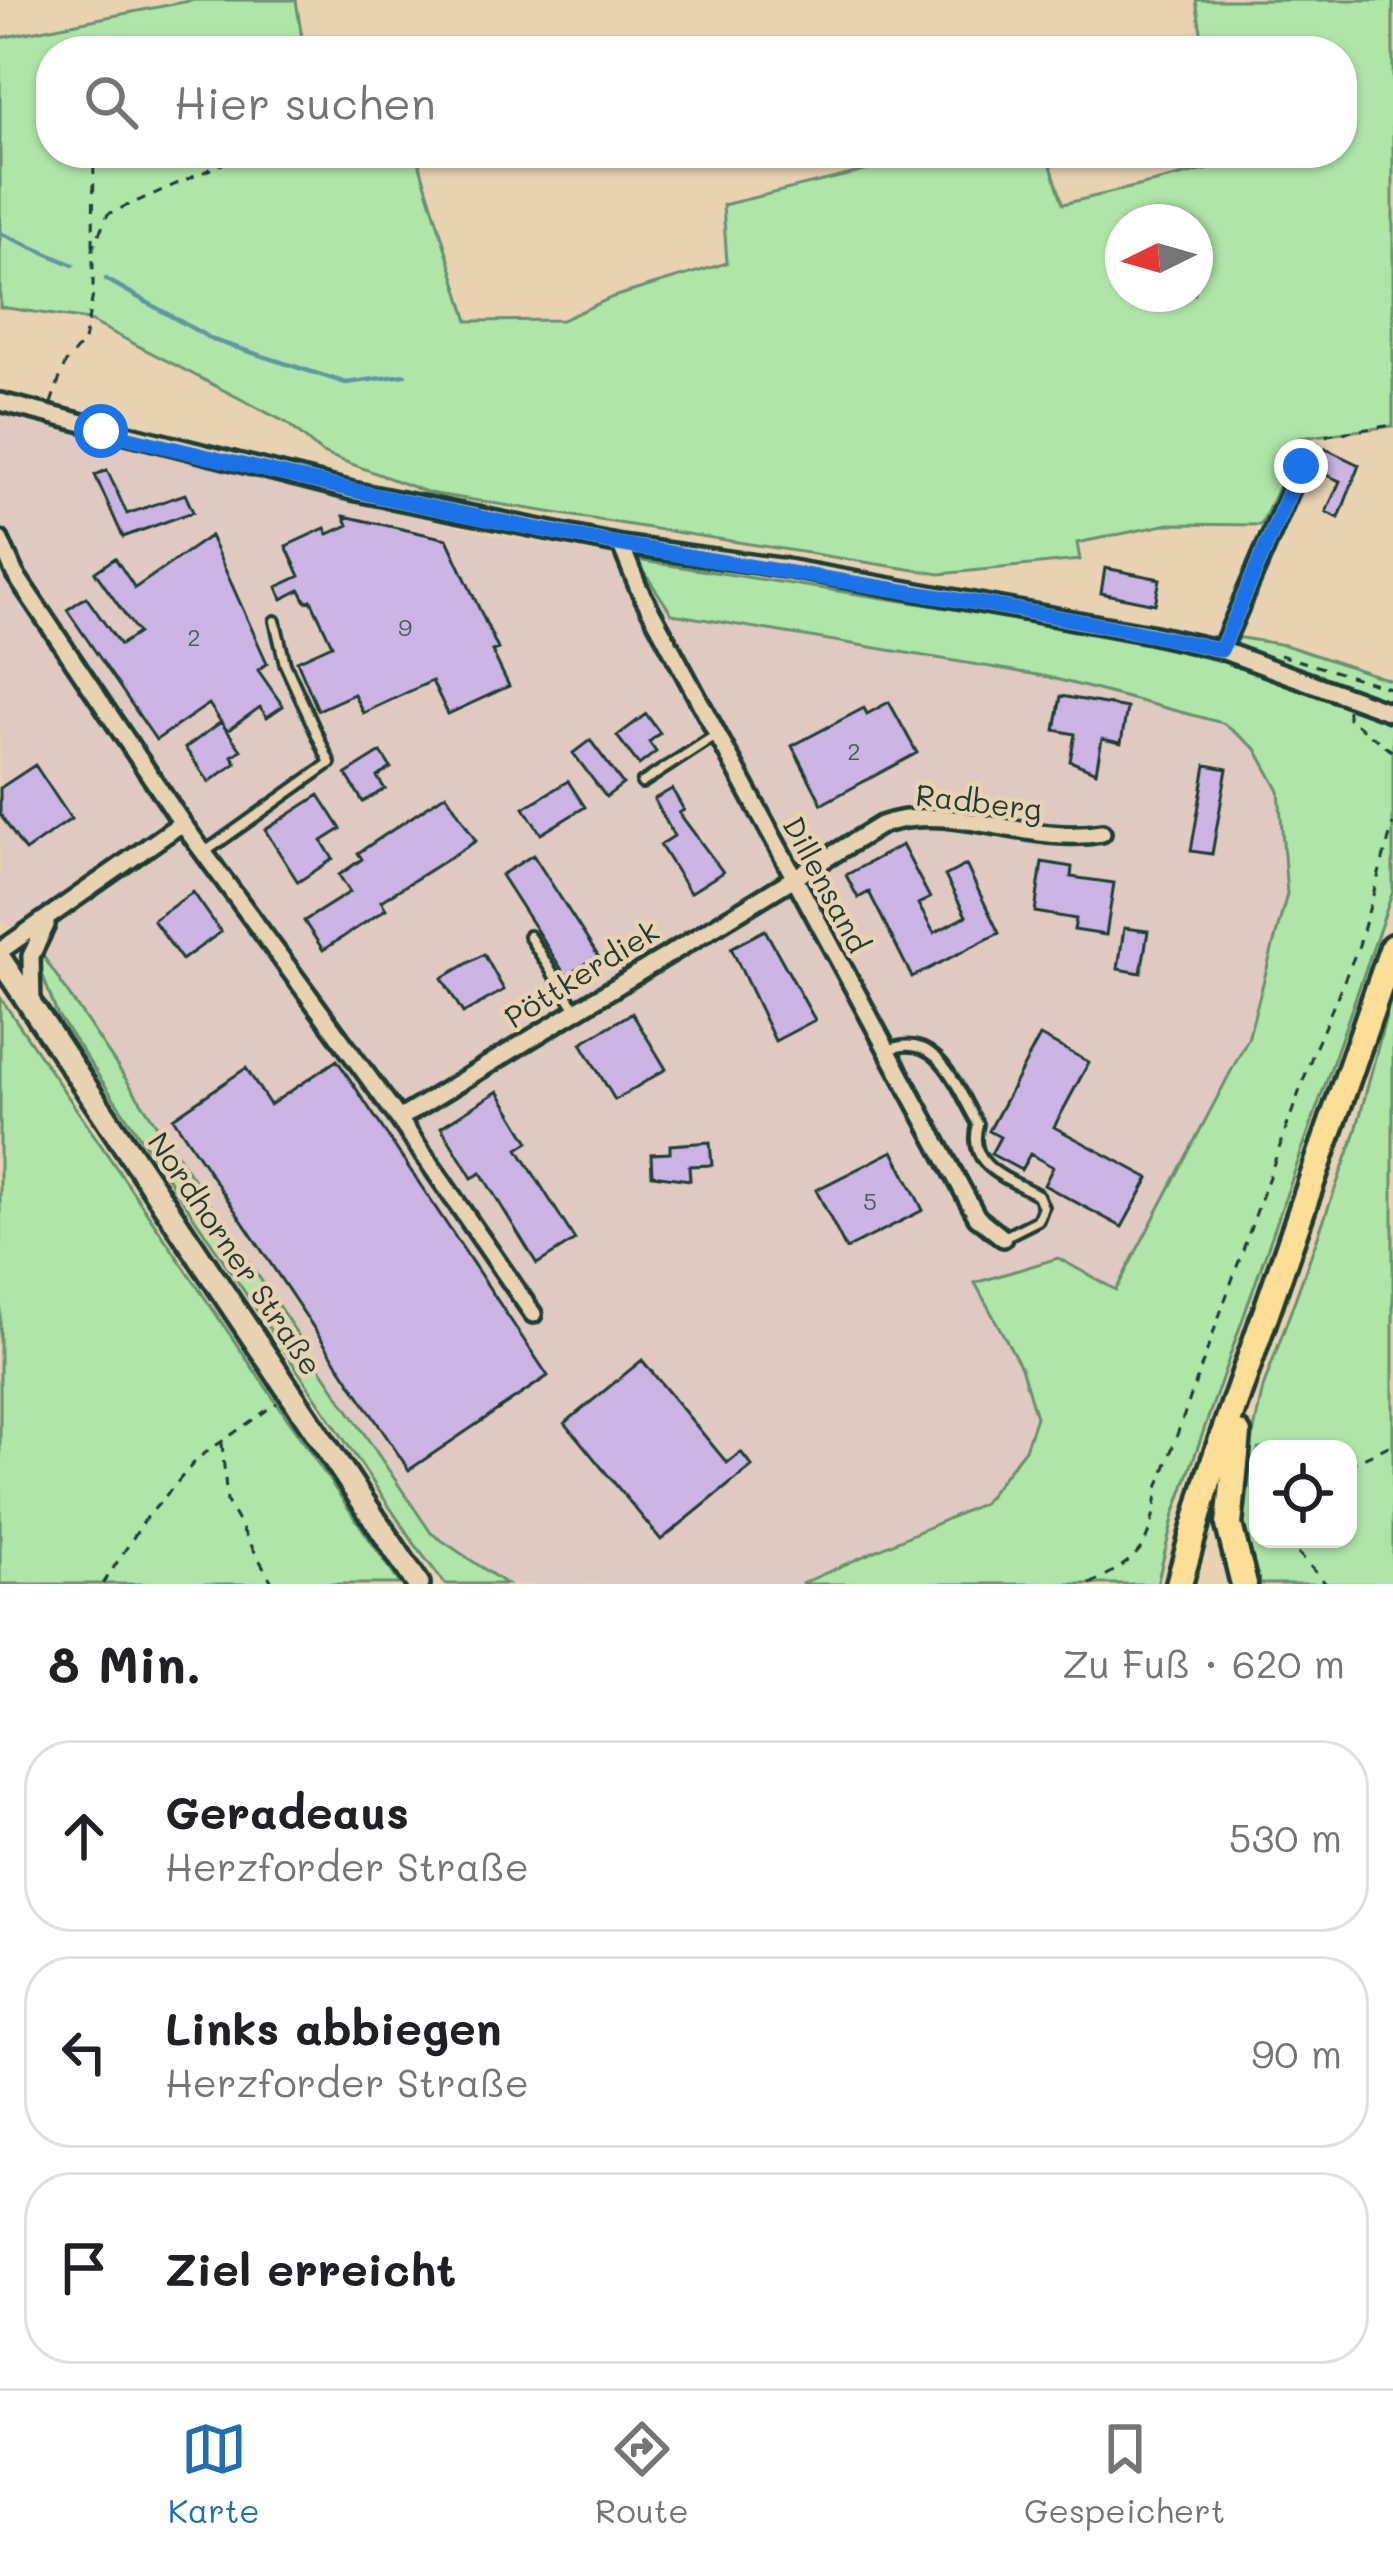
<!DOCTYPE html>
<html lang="de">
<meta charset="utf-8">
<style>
:root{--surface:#fff;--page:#f6f6f6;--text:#202124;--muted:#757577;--line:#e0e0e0;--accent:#1f6fb2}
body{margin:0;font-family:Mali,sans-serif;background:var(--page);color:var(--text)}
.controls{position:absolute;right:36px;bottom:36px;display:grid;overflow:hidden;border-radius:24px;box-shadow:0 3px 9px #0004}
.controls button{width:108px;height:108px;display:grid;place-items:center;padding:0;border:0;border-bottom:3px solid var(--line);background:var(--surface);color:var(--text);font:60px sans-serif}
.compass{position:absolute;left:1105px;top:204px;width:108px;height:108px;border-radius:50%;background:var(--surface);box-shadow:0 3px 9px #0004;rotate:265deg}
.stop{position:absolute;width:36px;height:36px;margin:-27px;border:9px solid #1a73e8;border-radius:50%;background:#fff}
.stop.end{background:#1a73e8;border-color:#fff;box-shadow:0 3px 12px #0008}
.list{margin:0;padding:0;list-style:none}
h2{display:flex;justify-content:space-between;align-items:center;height:156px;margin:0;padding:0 48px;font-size:51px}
h2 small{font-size:39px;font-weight:400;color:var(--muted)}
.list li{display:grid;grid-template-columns:78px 1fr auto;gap:36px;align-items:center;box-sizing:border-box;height:192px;margin:0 24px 24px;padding:0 24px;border:3px solid var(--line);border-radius:48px}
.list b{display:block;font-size:45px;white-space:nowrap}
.list p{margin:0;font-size:39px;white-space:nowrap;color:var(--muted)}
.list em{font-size:39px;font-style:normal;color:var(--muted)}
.icon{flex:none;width:66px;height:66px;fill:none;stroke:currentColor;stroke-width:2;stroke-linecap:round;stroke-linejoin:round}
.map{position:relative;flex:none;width:1393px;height:1584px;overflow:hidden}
.search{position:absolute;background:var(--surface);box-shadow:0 3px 9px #0004;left:36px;right:36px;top:36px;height:132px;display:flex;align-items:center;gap:30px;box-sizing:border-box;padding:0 42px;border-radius:48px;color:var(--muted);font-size:45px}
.sheet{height:804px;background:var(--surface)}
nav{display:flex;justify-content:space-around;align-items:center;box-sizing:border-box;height:168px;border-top:3px solid var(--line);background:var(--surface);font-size:33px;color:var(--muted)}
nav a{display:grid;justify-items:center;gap:6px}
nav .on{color:var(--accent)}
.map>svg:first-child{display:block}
.built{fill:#dfc9c0}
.green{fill:#afe5a8;stroke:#67916e;stroke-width:3;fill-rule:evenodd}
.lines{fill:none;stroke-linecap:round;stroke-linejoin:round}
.stream{stroke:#6196a4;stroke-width:4.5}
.building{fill:#cbb4e3;stroke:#1f3d34;stroke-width:3}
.lane-casing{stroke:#1f3d34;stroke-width:16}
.street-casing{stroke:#1f3d34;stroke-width:24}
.secondary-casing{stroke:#1f3d34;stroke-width:30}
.primary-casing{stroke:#1f3d34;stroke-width:33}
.path{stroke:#1f3d34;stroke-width:3;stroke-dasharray:9 9;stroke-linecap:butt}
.lane{stroke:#e8d2b1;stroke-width:8}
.street{stroke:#e8d2b1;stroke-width:15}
.secondary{stroke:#e8d2b1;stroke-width:21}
.primary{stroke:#fcde96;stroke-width:24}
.route{stroke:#1a73e8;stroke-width:15}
.labels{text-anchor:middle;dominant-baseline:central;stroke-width:9;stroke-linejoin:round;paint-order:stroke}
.number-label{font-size:24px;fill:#4a5b60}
.street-label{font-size:30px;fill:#1f3d34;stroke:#e8d2b1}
</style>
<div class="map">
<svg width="1393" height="1584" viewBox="0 0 1393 1584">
<rect width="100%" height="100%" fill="#e8d2b1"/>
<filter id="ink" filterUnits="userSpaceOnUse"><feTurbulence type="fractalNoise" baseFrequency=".00833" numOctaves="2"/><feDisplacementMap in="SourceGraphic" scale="24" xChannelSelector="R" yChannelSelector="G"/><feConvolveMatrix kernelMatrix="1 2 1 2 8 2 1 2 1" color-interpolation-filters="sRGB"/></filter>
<g filter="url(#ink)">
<path class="built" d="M0 411 104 441 505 538 636 560 672 614 1044 676 1223 723 1256 749 1280 791 1287 894 1248 1039 1115 1291 975 1283 1021 1367 1036 1417 1025 1449 983 1503 801 1584H506L431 1533 41 953 0 917Z"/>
<path class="green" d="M194 0H296L304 51H51V153H416L468 321 562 320 613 297 727 263 723 205 939 153H1047L1063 204 1222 166 1220 153H1342V51H1204L1196 0H1393V426L1301 438 1261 525 1169 524 1077 543 1080 560 940 574 429 493 322 453 287 423 88 320 0 307V38ZM1123 222H1195V294H1123Z
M636 560 1221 650 1229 636 1285 645 1393 681V891L1174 1515 1157 1584H801L983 1503 1025 1449 1036 1417 1021 1367 975 1283 1058 1258 1116 1290 1248 1039 1287 894 1279 791 1256 749 1223 723 1044 676 672 614Z
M34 952 41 953 431 1533 506 1584H445L418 1549 57 1014Z
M1393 989V1584H1261L1243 1544 1239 1501 1263 1388 1356 1131ZM1258 1449H1348V1539H1258Z
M0 997 368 1537 400 1584H0Z"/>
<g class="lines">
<path class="stream" d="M0 233 73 265
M106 279 213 340 346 383 405 375"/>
</g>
<path class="building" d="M1326 449 1359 465 1339 518 1326 512 1340 481 1317 471Z
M107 470 127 514 185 494 193 512 123 537 95 475Z
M344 516 447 539 498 649 492 651 509 686 448 714 432 681 363 713 354 694 318 710 297 661 332 645 311 600 306 602 300 590 282 599 277 587 300 576 286 546 325 528 328 534 348 525Z
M210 536 267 663 258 670 283 706 267 717 260 707 227 731 209 704 156 740 67 610 86 597 120 645 138 633 95 572 115 558 135 588Z
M1105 568 1160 579 1155 604 1101 593Z
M1061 696 1127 708 1121 743 1102 739 1096 772 1070 761 1075 734 1055 730Z
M889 702 917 753 822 804 792 746 864 708 867 714Z
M646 714 660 733 649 742 656 752 639 765 617 736Z
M221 722 241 750 232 756 236 763 209 782 185 748Z
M590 740 623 784 606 797 573 753Z
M381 752 391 768 377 777 385 789 363 802 346 774Z
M35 765 71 819 25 851 0 814V788Z
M1206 765 1227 769 1212 854 1191 851Z
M568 781 585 807 541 834 524 808Z
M672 789 684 810 679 813 723 872 690 893 660 845 674 836 654 799Z
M446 794 476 841 381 901 386 909 323 950 304 921 350 892 339 875 362 859 358 853Z
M319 795 341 829 322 841 333 859 298 882 265 830Z
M902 845 930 898 918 904 934 933 966 916 945 876 966 865 999 933 912 977 869 892 858 898 846 875Z
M533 855 598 956 566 976 501 875Z
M1042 862 1072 867 1071 877 1114 883 1106 935 1074 930 1076 919 1035 912Z
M193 892 221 932 182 960 153 920Z
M1124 928 1148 931 1141 973 1118 969Z
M765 930 815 1020 775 1041 731 948Z
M484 954 504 990 463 1013 442 978Z
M632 1013 666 1069 615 1100 581 1043Z
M1040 1036 1089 1062 1054 1127 1149 1178 1122 1227 1044 1185 1053 1167 1030 1154 1021 1170 991 1154 1000 1137 989 1131Z
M337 1060 548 1376 409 1470 173 1118 246 1068 270 1105Z
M498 1091 529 1142 518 1149 575 1240 537 1264 481 1173 472 1178 441 1127Z
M710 1142 712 1165 689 1166 690 1180 652 1175 651 1154 670 1153V1145Z
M893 1151 923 1210 846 1249 816 1190Z
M642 1360 727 1463 741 1452 752 1466 661 1540 565 1423Z"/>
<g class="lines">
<defs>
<path id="lane" d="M642 783 716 735
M205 852 330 763 285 664 275 621
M529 936 575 1008
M886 1051C938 1027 956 1088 978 1124 966 1167 1006 1177 1038 1195L1043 1207 1038 1220 1004 1237"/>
<path id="street" d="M0 402 352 491 621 545 786 568 1150 634 1221 650 1393 713
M0 540 15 574 182 823 399 1119 881 825C950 800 1029 846 1102 833
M621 545 638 587 977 1217 1003 1238
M1221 650 1304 459
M0 951 182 823
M32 1005 31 956 46 925
M399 1119 533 1314"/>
<path id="secondary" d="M0 959 418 1584"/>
<path id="primary" d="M1238 1434 1229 1525 1244 1584
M1179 1584 1210 1474 1393 947"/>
</defs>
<use href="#lane" class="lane-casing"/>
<use href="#street" class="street-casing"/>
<use href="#secondary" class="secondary-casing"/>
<use href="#primary" class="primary-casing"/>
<path class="path" d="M95 51V34
M93 246 94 153
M51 403 65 364 84 341 93 295V248L108 214 247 153
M1312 448 1328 435 1393 425
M1280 655 1393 689
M1348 710V718L1393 752
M222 1443 227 1502 273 1584
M1348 1465 1393 1444
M1286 1539 1326 1584
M103 1584 144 1521 198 1458 277 1403
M1090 1584C1144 1556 1149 1548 1158 1488L1312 1056 1359 945 1393 824"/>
<use href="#lane" class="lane"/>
<use href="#street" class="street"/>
<use href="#secondary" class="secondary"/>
<use href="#primary" class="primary"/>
</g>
</g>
<g class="lines" filter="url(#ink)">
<path class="route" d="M101 431C273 473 444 513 618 544 819 580 1022 605 1221 650L1301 466"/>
</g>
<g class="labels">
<g class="number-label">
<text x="405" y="626">9</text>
<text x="194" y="636">2</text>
<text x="854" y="750">2</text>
<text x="870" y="1200">5</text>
</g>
<g class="street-label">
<text transform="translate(979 801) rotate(7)">Radberg</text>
<text transform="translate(827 884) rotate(62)">Dillensand</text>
<text transform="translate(581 973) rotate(-32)">Pöttkerdiek</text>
<text transform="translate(236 1253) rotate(56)">Nordhorner Straße</text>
</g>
</g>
</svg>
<div class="controls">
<button><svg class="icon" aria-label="locate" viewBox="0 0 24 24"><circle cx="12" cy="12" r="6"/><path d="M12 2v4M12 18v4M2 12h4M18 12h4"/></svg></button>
</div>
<svg class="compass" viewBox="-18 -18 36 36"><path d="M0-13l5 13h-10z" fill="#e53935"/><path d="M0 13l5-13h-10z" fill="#757577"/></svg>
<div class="stop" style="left:101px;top:431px"></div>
<div class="stop end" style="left:1301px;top:466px"></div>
<div class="search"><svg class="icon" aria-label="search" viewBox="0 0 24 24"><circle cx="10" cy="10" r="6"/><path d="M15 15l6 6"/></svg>Hier suchen</div>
</div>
<section class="sheet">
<h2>8 Min.<small>Zu Fuß · 620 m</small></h2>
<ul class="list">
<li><svg class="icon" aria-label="ahead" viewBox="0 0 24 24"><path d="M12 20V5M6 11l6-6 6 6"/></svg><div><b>Geradeaus</b><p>Herzforder Straße</p></div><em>530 m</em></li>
<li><svg class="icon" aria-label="left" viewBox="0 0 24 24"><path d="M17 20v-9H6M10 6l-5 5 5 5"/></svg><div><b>Links abbiegen</b><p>Herzforder Straße</p></div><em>90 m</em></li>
<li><svg class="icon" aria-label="arrive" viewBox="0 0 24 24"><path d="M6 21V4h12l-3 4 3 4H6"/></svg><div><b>Ziel erreicht</b></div></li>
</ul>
</section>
<nav>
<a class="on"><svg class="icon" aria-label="map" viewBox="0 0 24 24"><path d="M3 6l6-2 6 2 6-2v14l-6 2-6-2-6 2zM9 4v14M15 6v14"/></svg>Karte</a>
<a><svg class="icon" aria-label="directions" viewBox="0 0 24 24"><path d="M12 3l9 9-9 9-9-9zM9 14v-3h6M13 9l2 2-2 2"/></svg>Route</a>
<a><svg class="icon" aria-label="saved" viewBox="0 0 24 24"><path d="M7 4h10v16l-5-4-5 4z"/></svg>Gespeichert</a>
</nav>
